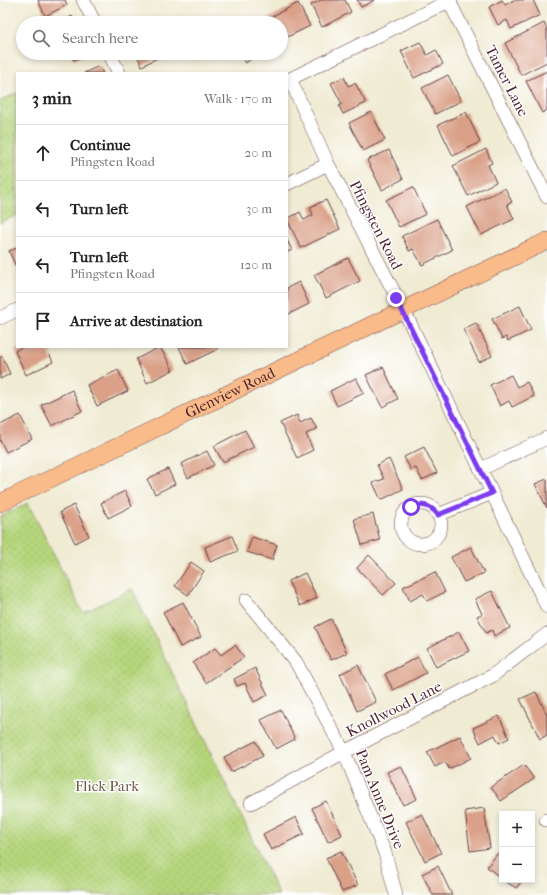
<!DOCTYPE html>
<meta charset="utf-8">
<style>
:root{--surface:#fff;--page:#f6f6f6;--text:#222;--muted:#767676;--line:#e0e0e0}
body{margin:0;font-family:"IM FELL French Canon",serif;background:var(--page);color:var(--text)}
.controls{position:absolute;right:12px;bottom:12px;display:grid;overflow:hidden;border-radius:0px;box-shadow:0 2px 6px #0003}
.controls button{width:36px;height:36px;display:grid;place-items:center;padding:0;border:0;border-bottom:1px solid var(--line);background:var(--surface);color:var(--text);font:20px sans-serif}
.stop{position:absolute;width:12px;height:12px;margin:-9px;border:3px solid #7c3aed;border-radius:50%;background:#fff}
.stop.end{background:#7c3aed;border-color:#fff;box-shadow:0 1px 4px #0008}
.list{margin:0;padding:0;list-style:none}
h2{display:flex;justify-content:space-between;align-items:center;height:52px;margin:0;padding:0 16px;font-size:17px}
h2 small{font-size:13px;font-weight:400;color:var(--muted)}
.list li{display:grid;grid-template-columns:26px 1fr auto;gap:12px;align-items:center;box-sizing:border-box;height:56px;padding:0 16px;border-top:1px solid var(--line)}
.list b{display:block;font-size:15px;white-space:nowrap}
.list p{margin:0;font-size:13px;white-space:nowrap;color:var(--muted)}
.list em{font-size:13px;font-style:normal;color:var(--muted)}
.icon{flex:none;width:22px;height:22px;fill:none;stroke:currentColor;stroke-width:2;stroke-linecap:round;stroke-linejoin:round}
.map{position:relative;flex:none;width:547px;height:895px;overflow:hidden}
.search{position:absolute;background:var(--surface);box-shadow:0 2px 6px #0003;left:16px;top:16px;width:272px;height:44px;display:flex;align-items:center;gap:10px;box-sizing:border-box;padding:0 14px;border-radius:22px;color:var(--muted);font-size:15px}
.panel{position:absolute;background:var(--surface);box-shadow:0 2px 6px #0003;left:16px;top:72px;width:272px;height:276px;border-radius:0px}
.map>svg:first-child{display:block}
.park{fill:url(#park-dots);stroke:#807a54}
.building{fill:#daa088}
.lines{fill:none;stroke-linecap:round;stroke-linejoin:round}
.minor-casing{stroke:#633e44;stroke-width:14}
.major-casing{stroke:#633e44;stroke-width:18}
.minor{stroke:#fff;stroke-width:13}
.major{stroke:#fabb8b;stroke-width:17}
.route{stroke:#7c3aed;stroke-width:5}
.labels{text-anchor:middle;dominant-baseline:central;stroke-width:3;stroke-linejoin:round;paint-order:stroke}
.street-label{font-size:15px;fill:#4a1f2b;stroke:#fff}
.park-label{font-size:15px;fill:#6a5643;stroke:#fff}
</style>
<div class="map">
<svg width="547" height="895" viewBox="0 0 547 895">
<defs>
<pattern id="park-dots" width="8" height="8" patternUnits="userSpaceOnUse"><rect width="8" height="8" fill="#b5d57c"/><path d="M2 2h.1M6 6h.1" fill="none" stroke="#9db66b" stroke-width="1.8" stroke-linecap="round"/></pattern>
</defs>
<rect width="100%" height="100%" fill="#fff"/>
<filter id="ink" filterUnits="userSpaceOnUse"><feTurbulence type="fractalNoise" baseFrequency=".025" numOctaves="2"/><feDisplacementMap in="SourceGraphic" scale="8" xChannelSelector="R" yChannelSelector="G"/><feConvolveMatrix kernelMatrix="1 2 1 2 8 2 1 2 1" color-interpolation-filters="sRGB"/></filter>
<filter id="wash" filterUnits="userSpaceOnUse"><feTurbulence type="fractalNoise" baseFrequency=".012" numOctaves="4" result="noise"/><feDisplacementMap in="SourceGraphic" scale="16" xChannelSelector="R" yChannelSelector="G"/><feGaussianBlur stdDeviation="0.9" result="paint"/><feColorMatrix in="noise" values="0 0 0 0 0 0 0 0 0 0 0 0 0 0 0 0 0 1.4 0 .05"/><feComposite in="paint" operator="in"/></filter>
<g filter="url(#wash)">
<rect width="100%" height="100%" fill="#f0ebd3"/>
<path class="park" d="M17 93V215L0 223V101Z
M28 503 83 613 132 589 279 895H0V517Z"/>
<g id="blocks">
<path class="building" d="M38 0H65L67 5 45 16Z
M321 0H345L351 12 322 27 311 5Z
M357 0H375L361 7Z
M502 0 505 5 514 0H533L540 15 511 29 507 20 498 25 489 7Z
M298 3 310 26 281 40V23H269L267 19Z
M72 16 76 23H59Z
M544 23 547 29V62L521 75 505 43Z
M420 42 427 55 436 50 443 64 414 78 401 51Z
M70 53H88L74 60Z
M136 53H162L163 55 142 66Z
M238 53H258L246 63Z
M99 66 103 73H84Z
M547 71V110L542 113 526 81Z
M448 75 461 101 435 114 422 88Z
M344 77 348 86 355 83 366 103 343 114 339 106 342 104 331 83Z
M371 112 385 140 363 151 349 123Z
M466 112 480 142 453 156 438 125Z
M486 149 492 163 488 165 496 182 468 196 453 166Z
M389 150 403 179 382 190 367 160Z
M413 187 426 214 399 227 386 200Z
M505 188 512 202 507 204 514 219 481 235 467 207Z
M326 200 340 229 301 248 287 219 300 212 304 220 313 215 310 207Z
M437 219 452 250 422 265 413 249 409 251 402 236Z
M287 240 292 250 287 252Z
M17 248V269L9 251Z
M348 258 360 281 326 298 314 275Z
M299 282 309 304 287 315V288Z
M520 306 531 330 508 341 506 337 502 339 492 319Z
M476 323 492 356 479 362 463 329Z
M22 347H46L53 362 26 375 15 351Z
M160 347 173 370 147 383 136 359Z
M179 347H217L218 349 187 364Z
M2 356 10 374 0 379V357Z
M383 367 398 399 382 407 366 375Z
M118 370 128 391 97 406 87 385Z
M511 375 517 387 527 382 534 396 512 407 509 401 500 406 490 385Z
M356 378 364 393 337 406 330 391Z
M72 390 82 411 52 426 41 405Z
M20 415 32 439 6 452 0 440V425Z
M297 415 300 423 311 418 317 429 306 434 313 450 297 458 280 423Z
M245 430 254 447 223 462 214 446Z
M424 447 437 473 422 480 416 468 411 470 404 457Z
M207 451 214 465 188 478 181 464Z
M389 459 403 489 381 500 373 483 384 479 377 465Z
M168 469 175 484 155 494 147 479Z
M547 479V508L535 484Z
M125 491 132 506 108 518 101 503Z
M74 505 89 536 75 543 60 512Z
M373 514 380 540 362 545 354 519Z
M232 536 238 551 210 562 205 547Z
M252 537 277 545 272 560 247 552Z
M471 547 484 573 464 582 451 557Z
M369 555 396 583 383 595 357 568Z
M191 562 204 571 188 595 175 586Z
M435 572 445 592 427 601 423 594 410 601 403 587Z
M305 573 317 598 300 606 288 581Z
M492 591 510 628 494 636 492 630 486 633 477 616 482 614 475 599Z
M183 602 201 637 180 647 163 612Z
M331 619 347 653 331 660 315 627Z
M459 632 469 651 436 667 427 648Z
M235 645 244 657 206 683 193 663 215 648 221 655Z
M418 657 426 673 393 690 385 674Z
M358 665 376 702 357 711 340 674Z
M255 668 268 695 254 702 245 683 237 686 234 679Z
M536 692 547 715V735L540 739 520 699Z
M281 710 295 739 276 749 261 720Z
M499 716 509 738 499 743 495 735 480 743 473 728Z
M460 736 471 758 449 769 445 762 435 767 427 752Z
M256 741 263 756 231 772 224 757Z
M524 765 534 779 501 801 491 787Z
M401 766 417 799 403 805 387 772Z
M326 801 342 835 328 842 312 808Z
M484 808 490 848 470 851 465 811Z
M422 814 441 853 425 861 406 822Z
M296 817 304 834 271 850 263 834Z
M341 851 358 885 342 892 326 858Z
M498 853 502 857V879L487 867Z
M438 866 452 895H433L422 874Z
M503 880H523L516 888Z"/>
</g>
</g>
<g filter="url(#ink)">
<use href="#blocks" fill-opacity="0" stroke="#633e44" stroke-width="1"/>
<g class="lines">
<defs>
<path id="minor" d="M83 0 95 23
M451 0 290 79 328 164 410 323 547 607
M449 1 547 197
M109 53 119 73
M287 184 328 164
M0 318 17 310
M481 469 547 438
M401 524a20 20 0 1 1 40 0a20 20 0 1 1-40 0Z
M438 515 492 493
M246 600 296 662 344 752 385 853 396 895
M251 803 344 752 492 676 547 634
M546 820H547"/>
<g id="major">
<path id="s1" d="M0 503 547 241"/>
</g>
</defs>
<use href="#minor" class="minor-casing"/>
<use href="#major" class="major-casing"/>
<use href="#minor" class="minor"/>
<use href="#major" class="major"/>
</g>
</g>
<g class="lines" filter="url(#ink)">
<path class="route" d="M396 298 492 493 438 515C431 505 422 503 411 507"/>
</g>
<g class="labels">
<g class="street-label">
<text transform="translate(507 81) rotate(63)">Tamer Lane</text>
<text transform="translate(376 225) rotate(63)">Pfingsten Road</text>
<text stroke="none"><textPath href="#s1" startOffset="255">Glenview Road</textPath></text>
<text transform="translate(394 709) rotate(-27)">Knollwood Lane</text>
<text transform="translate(380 799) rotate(68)">Pam Anne Drive</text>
</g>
<g class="park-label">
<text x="107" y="786">Flick Park</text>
</g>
</g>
</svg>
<div class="controls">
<button>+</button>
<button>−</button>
</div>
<div class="stop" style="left:411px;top:507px"></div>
<div class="stop end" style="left:396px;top:298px"></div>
<div class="search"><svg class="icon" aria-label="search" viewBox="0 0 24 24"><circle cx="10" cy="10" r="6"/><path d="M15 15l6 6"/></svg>Search here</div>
<section class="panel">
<h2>3 min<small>Walk · 170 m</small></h2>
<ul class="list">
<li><svg class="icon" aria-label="ahead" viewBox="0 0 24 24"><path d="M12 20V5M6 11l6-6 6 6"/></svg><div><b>Continue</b><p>Pfingsten Road</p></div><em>20 m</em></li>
<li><svg class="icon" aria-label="left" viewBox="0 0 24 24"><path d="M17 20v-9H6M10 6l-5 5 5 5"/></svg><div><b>Turn left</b></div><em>30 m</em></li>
<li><svg class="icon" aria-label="left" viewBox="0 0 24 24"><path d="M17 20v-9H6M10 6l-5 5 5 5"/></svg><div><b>Turn left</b><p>Pfingsten Road</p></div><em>120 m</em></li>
<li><svg class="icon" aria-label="arrive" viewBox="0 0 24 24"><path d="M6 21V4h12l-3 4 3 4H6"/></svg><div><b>Arrive at destination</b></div></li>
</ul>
</section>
</div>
